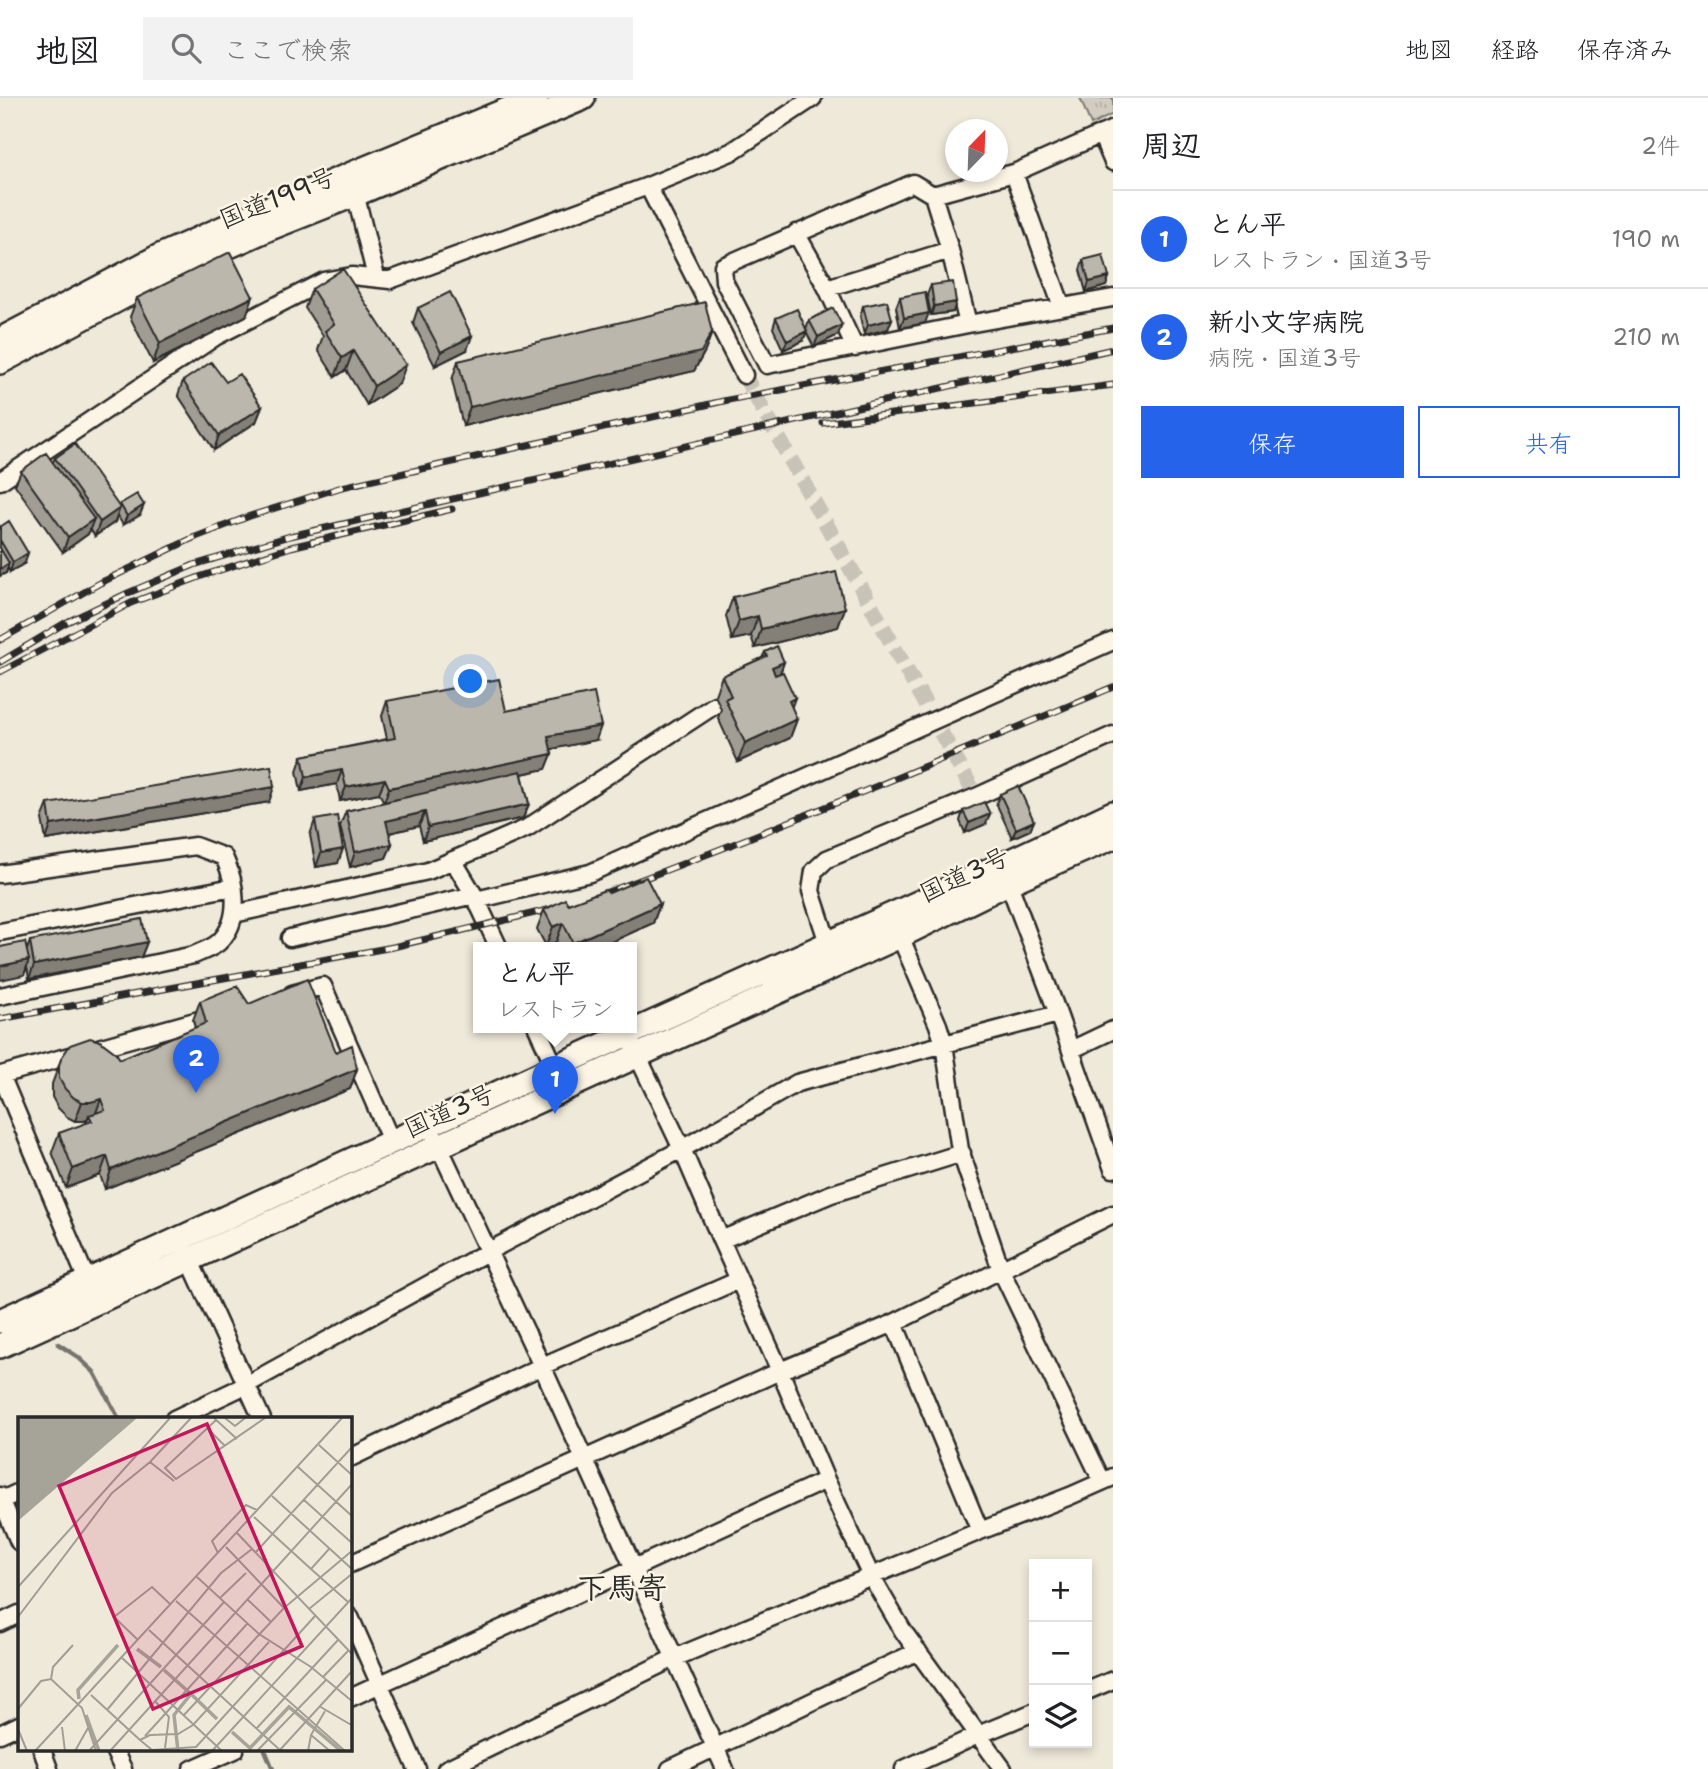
<!DOCTYPE html>
<html lang="ja">
<meta charset="utf-8">
<style>
:root{--surface:#fff;--page:#f2f2f2;--text:#202124;--muted:#757577;--line:#e0e0e0;--accent:#2563eb}
body{margin:0;font-family:"Shantell Sans","Klee One",sans-serif;background:var(--page);color:var(--text)}
.controls{position:absolute;right:21px;bottom:21px;display:grid;overflow:hidden;border-radius:0px;box-shadow:0 4px 10px #0003}
.controls button{width:63px;height:63px;display:grid;place-items:center;padding:0;border:0;border-bottom:2px solid var(--line);background:var(--surface);color:var(--text);font:35px sans-serif}
.compass{position:absolute;left:945px;top:21px;width:63px;height:63px;border-radius:50%;background:var(--surface);box-shadow:0 4px 10px #0003;rotate:23deg}
.you{position:absolute;left:471px;top:584px;width:24px;height:24px;margin:-18px;border:5px solid #fff;border-radius:50%;background:#1a73e8;box-shadow:0 0 0 10px #1a73e833}
.badge{display:grid;place-items:center;width:46px;height:46px;border-radius:50%;background:var(--accent);color:#fff;font-size:23px;font-weight:700}
.pin{position:absolute;translate:-50% -58px;filter:drop-shadow(0 2px 4px #0008)}
.pin::after{content:'';position:absolute;top:37px;width:24px;height:21px;background:inherit;clip-path:polygon(0 0,100% 0,50% 100%)}
.popup{position:absolute;left:473px;top:844px;width:164px;height:91px;box-sizing:border-box;display:grid;place-content:center;border-radius:0px;background:var(--surface);filter:drop-shadow(0 2px 5px #0005);font-size:23px;white-space:nowrap;color:var(--muted)}
.popup b{font-size:26px;color:var(--text)}
.popup::after{content:'';position:absolute;left:50%;top:100%;margin-left:-14px;border:14px solid transparent;border-top-color:var(--surface)}
.list{margin:0;padding:0;list-style:none}
h2{display:flex;justify-content:space-between;align-items:center;height:91px;margin:0;padding:0 28px;font-size:30px}
h2 small{font-size:23px;font-weight:400;color:var(--muted)}
.list li{display:grid;grid-template-columns:46px 1fr auto;gap:21px;align-items:center;box-sizing:border-box;height:98px;padding:0 28px;border-top:2px solid var(--line)}
.list b{display:block;font-size:26px;white-space:nowrap}
.list p{margin:0;font-size:23px;white-space:nowrap;color:var(--muted)}
.list em{font-size:23px;font-style:normal;color:var(--muted)}
.actions{display:flex;gap:14px;padding:21px 28px}
.actions a{flex:1;padding:16px 0;border:2px solid var(--accent);border-radius:0px;text-align:center;font-size:24px;color:var(--accent)}
.actions .main{background:var(--accent);color:#fff}
.icon{flex:none;width:38px;height:38px;fill:none;stroke:currentColor;stroke-width:2;stroke-linecap:round;stroke-linejoin:round}
.map{position:relative;flex:none;width:1113px;height:1671px;overflow:hidden}
header{display:flex;align-items:center;gap:42px;box-sizing:border-box;height:98px;padding:0 35px;background:var(--surface);border-bottom:2px solid var(--line)}
header strong{font-size:33px}
nav{display:flex;gap:38px;margin-inline-start:auto;font-size:24px}
.search{width:490px;height:63px;background:var(--page);display:flex;align-items:center;gap:18px;box-sizing:border-box;padding:0 24px;border-radius:0px;color:var(--muted);font-size:26px}
main{display:flex}
aside{flex:1;background:var(--surface)}
.map>svg:first-child{display:block}
.grass{fill:url(#grass-tufts);stroke:#7e7c76;stroke-width:2}
.lines{fill:none;stroke-linecap:round;stroke-linejoin:round}
.stream{stroke:#75736d;stroke-width:4.5}
.minor-tunnel{stroke:#c8c3b7;stroke-width:16;stroke-dasharray:16 8;stroke-linecap:butt}
.minor-casing{stroke:#2b2b2b;stroke-width:21}
.highway-casing{stroke:#2b2b2b;stroke-width:28}
.minor{stroke:#fcf5e5;stroke-width:16}
.highway{stroke:#fcf5e5;stroke-width:23}
.rail-casing{stroke:#2b2b2b;stroke-width:7}
.rail{stroke:#fcf5e5;stroke-width:4.5;stroke-dasharray:13;stroke-linecap:butt}
.wall{fill:#a29d94;stroke:#2b2b2b;stroke-width:2}
.shaded-wall{fill:#848078;stroke:#2b2b2b;stroke-width:2}
.building{fill:#bcb7ac;stroke:#2b2b2b;stroke-width:2}
.labels{text-anchor:middle;dominant-baseline:central;stroke-width:5;stroke-linejoin:round;paint-order:stroke}
.street-label{font-size:26px;fill:#2b2b2b;stroke:#fcf5e5}
.quarter-label{font-size:30px;font-weight:bold;fill:#2b2b2b;stroke:#fcf5e5}
.inset-river{fill:none;stroke:#a6a399;stroke-width:3.5}
.inset-road{fill:none;stroke:#a19d94;stroke-width:2}
.view{fill:#c2185b;fill-opacity:0.15;stroke:#c2185b;stroke-width:3.5}
.inset-edge{fill:none;stroke:#2b2b2b;stroke-width:3.5}
</style>
<header>
<strong>地図</strong>
<div class="search"><svg class="icon" aria-label="search" viewBox="0 0 24 24"><circle cx="10" cy="10" r="6"/><path d="M15 15l6 6"/></svg>ここで検索</div>
<nav><a>地図</a><a>経路</a><a>保存済み</a></nav>
</header>
<main>
<div class="map">
<svg width="1113" height="1671" viewBox="0 0 1113 1671">
<defs>
<pattern id="grass-tufts" width="24" height="20" patternUnits="userSpaceOnUse" patternTransform="scale(1.75)"><rect width="24" height="20" fill="#d2cdc0"/><path d="M3 7l-1-3M5 7V3M7 7l1-3M15 17l-1-3M17 17v-4M19 17l1-3" fill="none" stroke="#b4b0a5"/></pattern>
</defs>
<rect width="100%" height="100%" fill="#efe9da"/>
<filter id="ink" filterUnits="userSpaceOnUse"><feTurbulence type="fractalNoise" baseFrequency=".0143" numOctaves="2"/><feDisplacementMap in="SourceGraphic" scale="14" xChannelSelector="R" yChannelSelector="G"/><feConvolveMatrix kernelMatrix="1 2 1 2 8 2 1 2 1" color-interpolation-filters="sRGB"/></filter>
<g filter="url(#ink)">
<path class="grass" d="M1080 0H1113V16L1091 27Z"/>
<g class="lines">
<path class="stream" d="M58 1246 78 1259 94 1274 119 1321
M265 1652 273 1671"/>
<path class="minor-tunnel" d="M744 277 971 689"/>
<defs>
<path id="minor" d="M1101 36 1113 64
M1014 75 1062 209
M353 87 376 179
M648 88 744 277
M933 97 1014 75 1113 31
M796 135 827 190 855 250
M827 190 950 152
M968 226 950 152 933 97 913 85 723 168 724 183 767 267 968 226 1113 200
M0 383 215 239 324 183 352 178 390 182 648 88 731 54 813 0
M453 762 474 797
M0 776 195 748 224 759C236 785 242 822 219 844 213 850 202 853 194 857L0 898
M1006 778 1058 916 1113 1071
M476 802 590 775 1113 543
M234 816 428 773 527 730 715 607
M0 834 233 789
M900 838 938 927 944 946 960 1052 1001 1172 1102 1383
M290 840 474 797 499 850
M831 854 811 793 814 773 827 761 976 699 1113 637
M292 896 323 888 392 1045
M537 930 555 969
M633 948 682 1051 721 1142 780 1273 826 1382 871 1478 903 1533 1003 1671
M1071 952 1113 932
M435 1040 542 1268 725 1671
M721 1142 831 1096 962 1055
M186 1154 262 1321
M91 1192 1 977 213 918
M894 1225 980 1433
M174 1321 246 1287 489 1153 682 1051 797 985 1058 916
M350 1360 542 1268 739 1182
M0 1398 19 1444
M0 1403 19 1394
M350 1466 780 1273 894 1225 1113 1116
M350 1519 417 1671
M0 1525 19 1516
M1087 1593 1113 1582
M350 1600 826 1382
M0 1636 19 1627
M42 1652 49 1671
M114 1652 123 1671
M192 1671 235 1652
M446 1671 674 1560 980 1433 1070 1398 1113 1379
M670 1671 918 1553
M904 1671 978 1637 1034 1614"/>
<path id="highway" d="M0 242 160 158 255 116 536 0
M0 264 166 176 270 130 356 96 583 0
M0 1223 555 969 1002 767 1113 715
M0 1248 900 838 1008 785 1113 739"/>
</defs>
<use href="#minor" class="minor-casing"/>
<use href="#highway" class="highway-casing"/>
<use href="#minor" class="minor"/>
<use href="#highway" class="highway"/>
<defs>
<path id="rail" d="M823 325 1113 287
M0 542 100 485 193 440 250 418 342 389 728 302 1113 230
M0 564 65 525 128 495 194 467 290 438 1113 251
M0 574 131 505 202 478 291 449 452 411
M591 800C767 736 940 662 1113 589
M0 921 393 849 560 809"/>
</defs>
<use href="#rail" class="rail-casing"/>
<use href="#rail" class="rail"/>
</g>
<path class="wall" d="M1083 162 1109 179 1106 188 1086 194 1080 172Z
M931 187 956 204 953 214 931 217 927 197Z
M312 191 399 286 367 307 346 272 335 279 318 252 323 238 305 210Z
M900 199 925 225 900 230 896 209Z
M137 200 246 218 153 265 130 219Z
M863 208 892 221 888 231 864 237 860 218Z
M418 210 467 252 435 268 413 225Z
M776 220 806 231 809 222 838 237 814 249 806 234 803 243 783 252 773 230Z
M712 234 705 253 694 273 463 328 452 282 458 263Z
M183 283 262 309 256 324 214 352 178 297Z
M55 360 119 409 120 406 140 417 123 427 117 417 115 424 95 438 90 431 88 436 63 454 15 387 21 373 53 364Z
M0 429 25 465 10 474 8 470 6 475 0 478Z
M733 499 845 510 838 529 755 550 751 538 732 542 726 518Z
M765 554 784 564 780 576 791 610 797 621 790 640 738 664 718 620 721 611 715 597 722 578 762 560Z
M387 603 506 613 596 642 551 651 552 656 546 671 522 676 529 706 523 720 423 743 419 728 389 735 392 746 386 760 350 769 340 728 346 713 384 704 379 695 340 703 337 686 301 693 297 673 302 658 387 641 382 618Z
M1000 696 1034 723 1030 732 1012 740 996 705Z
M269 704 46 742 42 721 48 706Z
M963 713 986 726 965 735 960 723Z
M315 722 338 765 316 769 310 737Z
M609 795 660 806 653 825 598 850H559L556 844 546 848 537 831 544 812Z
M30 843 147 844 141 859 29 881 27 869 24 877 27 852Z
M200 903 249 906 336 954 357 971 350 991 105 1091 100 1077 66 1090 52 1054 59 1035 86 1026 87 1022 84 1023H75L67 1019 58 1010 52 999V986L62 959 120 961 195 930 193 922Z"/>
<path class="shaded-wall" d="M1109 179 1106 188 1086 194 1089 184Z
M253 199 246 218 153 265 160 245Z
M956 204 953 214 931 217 934 208Z
M929 215 925 225 900 230 904 220Z
M892 221 888 231 864 237 868 227Z
M842 227 838 237 814 249 818 239Z
M807 233 803 243 783 252 787 243Z
M712 234 705 253 694 273 463 328 470 309Z
M472 238 467 252 435 268 441 254Z
M353 253 346 272 335 279 342 260Z
M406 267 399 286 367 307 374 288Z
M262 309 256 324 214 352 219 337Z
M144 407 140 417 123 427 127 418Z
M120 410 115 424 95 438 100 424Z
M94 421 88 436 63 454 68 439Z
M28 455 25 465 10 474 13 464Z
M9 465 6 475 0 478V471Z
M845 510 838 529 755 550 761 531Z
M758 518 751 538 732 542 739 523Z
M784 564 777 583 772 569Z
M795 600 788 619 789 603Z
M797 621 790 640 738 664 745 645Z
M601 628 596 642 543 653 548 638Z
M552 656 546 671 384 704 389 690Z
M342 672 337 686 301 693 306 679Z
M385 681 379 695 340 703 346 689Z
M274 689 269 704 46 742 51 727Z
M529 706 523 720 423 743 428 729Z
M425 714 419 728 381 737 386 723Z
M990 716 986 726 965 735 969 725Z
M1034 723 1030 732 1012 740 1016 731Z
M392 746 386 760 350 769 355 754Z
M343 751 338 765 316 769 321 755Z
M660 806 653 825 598 850H571L573 845Z
M563 825 556 844 546 848 553 829Z
M147 844 141 859 29 881 34 867Z
M29 862 24 877 0 882V868Z
M357 971 350 991 105 1091 111 1072Z
M101 1001 94 1020 89 1017 87 1022 84 1023H75L82 1004Z
M107 1058 100 1077 66 1090 73 1071Z"/>
<path class="building" d="M230 154 253 199 160 245 137 200Z
M1103 157 1109 179 1089 184 1083 162Z
M343 171 406 267 374 288 353 253 342 260 325 233 334 226 312 191Z
M953 184 956 204 934 208 931 187Z
M450 194 472 238 441 254 418 210Z
M925 194 929 215 904 220 900 199Z
M887 203 892 221 868 227 863 208Z
M705 204 712 234 701 254 470 309 458 263Z
M833 210 842 227 818 239 809 222Z
M797 211 807 233 787 243 776 220Z
M211 264 226 284 239 276 262 309 219 337 183 283Z
M75 346 120 410 100 424 55 360Z
M46 355 94 421 68 439 21 373Z
M137 396 144 407 127 418 120 406Z
M9 423 28 455 13 464 0 442V429Z
M0 450 9 465 0 471Z
M836 474 845 510 761 531 758 518 739 523 733 499Z
M777 548 784 564 772 569 775 577 783 574 795 600 789 603 797 621 745 645 725 601 731 598 722 578 767 558 765 554Z
M499 581 506 613 594 595 601 628 548 638 552 656 389 690 385 681 346 689 342 672 306 679 302 658 395 640 387 603Z
M271 668 274 689 51 727 48 706Z
M521 673 529 706 428 729 425 714 386 723 392 746 355 754 346 713Z
M1018 688 1034 723 1016 731 1000 696Z
M984 704 990 716 969 725 963 713Z
M337 718 343 751 321 755 315 722Z
M646 779 660 806 573 845 563 825 553 829 544 812 565 801 568 806 605 792 609 795Z
M142 821 147 844 34 867 30 843Z
M25 844 29 862 0 868V849Z
M307 881 336 954 352 947 357 971 111 1072 107 1058 73 1071 59 1035 92 1023 89 1017 105 1012 101 1001 91 1004H82L74 1000 65 991 59 980V967L62 959 70 947 90 940 100 943 116 955 120 961 206 925 200 903 237 888 249 906Z"/>
</g>
<g class="labels">
<g class="street-label">
<text transform="translate(277 99) rotate(-22)">国道199号</text>
<text transform="translate(964 776) rotate(-25)">国道3号</text>
<text transform="translate(449 1012) rotate(-24)">国道3号</text>
</g>
<g class="quarter-label">
<text x="622" y="1489">下馬寄</text>
</g>
</g>
<g transform="translate(18 1319)">
<rect width="334" height="334" fill="#efe9da"/>
<path d="M0 1H119L0 104Z" fill="#a6a399"/>
<path class="inset-river" d="M119 232 143 250M146 253 173 277 156 298 160 334M173 277 199 302M61 282 60 273 100 228M68 298 81 334M214 315 232 331 271 290 323 334"/>
<path class="inset-road" d="M196 1 219 22M207 1 217 9 227 1M198 3 147 51 158 62 247 1M190 12 207 29M301 28 335 59M132 45 156 64M280 50 335 100M254 79 335 153M286 83 335 127M236 100 293 152 311 132M218 115 335 238M208 130 266 191M200 136 194 124 228 88 239 93M237 136 335 29M293 152 330 185M179 160 241 217 293 250 335 285M0 170 152 1M202 181 228 156M229 182 253 205M158 184 327 334M291 192 335 156M0 200 94 76 132 45 173 1M131 213 263 334M120 223 96 200 134 170 152 187M103 240 204 334M305 260 330 234M33 262 35 250 55 228M73 278 122 323 132 318 160 317 175 308 251 225M137 284 151 300 147 331M301 289 335 309M0 292 23 264 33 262 64 291 78 334M89 293 203 156 234 132M165 299 266 191 335 133M44 310 47 334M0 312 9 334M238 312 320 223M293 318 312 334M127 319 229 207M122 323 134 333 178 330 297 199M17 334 324 1M57 334 70 311M71 334 206 185M92 334 335 66M194 334 335 180M239 334 308 263M261 334 335 253M290 334 293 318 307 294"/>
<path class="view" d="M189 7 284 229 135 292 41 69Z"/>
<rect width="334" height="334" class="inset-edge"/>
</g>
</svg>
<div class="controls">
<button>+</button>
<button>−</button>
<button><svg class="icon" aria-label="layers" viewBox="0 0 24 24"><path d="M12 4l9 5-9 5-9-5zM3 14l9 5 9-5"/></svg></button>
</div>
<svg class="compass" viewBox="-18 -18 36 36"><path d="M0-13l5 13h-10z" fill="#e53935"/><path d="M0 13l5-13h-10z" fill="#757577"/></svg>
<div class="you"></div>
<div class="pin badge" style="left:555px;top:1016px">1</div>
<div class="popup"><b>とん平</b>レストラン</div>
<div class="pin badge" style="left:196px;top:995px">2</div>
</div>
<aside>
<h2>周辺<small>2件</small></h2>
<ul class="list">
<li><span class="badge">1</span><div><b>とん平</b><p>レストラン · 国道3号</p></div><em>190 m</em></li>
<li><span class="badge">2</span><div><b>新小文字病院</b><p>病院 · 国道3号</p></div><em>210 m</em></li>
</ul>
<div class="actions"><a class="main">保存</a><a>共有</a></div>
</aside>
</main>
